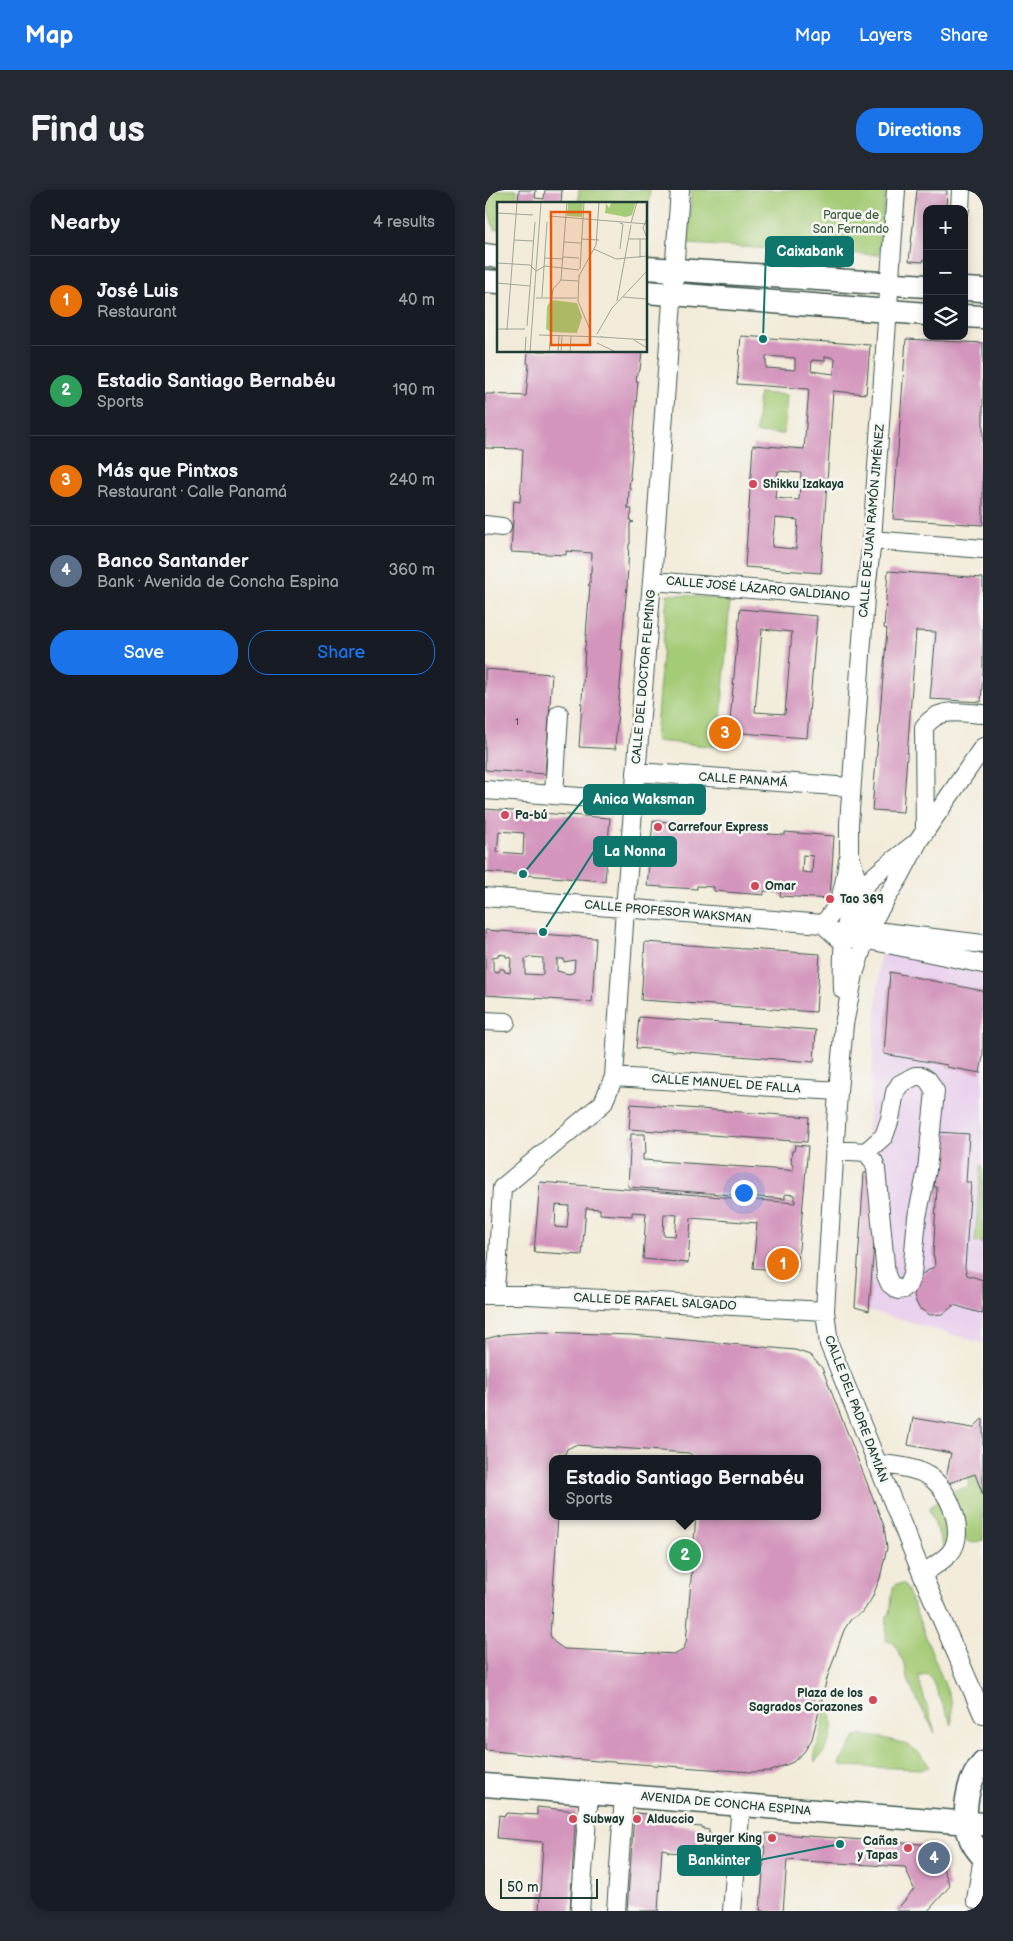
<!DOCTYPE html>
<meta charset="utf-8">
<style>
:root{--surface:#171b24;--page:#242831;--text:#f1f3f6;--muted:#9ea1a6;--line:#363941;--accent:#1a73e8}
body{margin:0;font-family:"Balsamiq Sans",sans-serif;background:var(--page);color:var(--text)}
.controls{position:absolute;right:15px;top:15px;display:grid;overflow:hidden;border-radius:10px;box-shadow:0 2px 8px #0003}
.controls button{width:45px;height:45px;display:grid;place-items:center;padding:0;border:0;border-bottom:1px solid var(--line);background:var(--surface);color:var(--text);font:25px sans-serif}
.scale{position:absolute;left:15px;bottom:12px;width:98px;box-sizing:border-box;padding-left:5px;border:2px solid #1f3d34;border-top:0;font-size:14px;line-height:18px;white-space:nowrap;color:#1f3d34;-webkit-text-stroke:4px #f6f6f2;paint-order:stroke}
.you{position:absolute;left:258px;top:1002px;width:18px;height:18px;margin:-12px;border:4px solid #fff;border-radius:50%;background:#1a73e8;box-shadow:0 0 0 8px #1a73e833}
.badge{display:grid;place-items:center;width:32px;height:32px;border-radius:50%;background:var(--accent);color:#fff;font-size:16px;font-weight:700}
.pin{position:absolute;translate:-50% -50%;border:2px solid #fff;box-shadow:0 1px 5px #0006}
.popup{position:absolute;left:64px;top:1265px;width:272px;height:65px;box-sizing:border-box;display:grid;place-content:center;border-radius:10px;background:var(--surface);filter:drop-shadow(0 1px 4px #0005);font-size:16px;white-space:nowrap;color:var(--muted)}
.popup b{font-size:19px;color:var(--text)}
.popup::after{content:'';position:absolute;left:50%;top:100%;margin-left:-10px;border:10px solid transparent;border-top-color:var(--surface)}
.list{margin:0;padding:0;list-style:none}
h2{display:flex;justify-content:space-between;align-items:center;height:65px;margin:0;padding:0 20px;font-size:21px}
h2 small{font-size:16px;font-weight:400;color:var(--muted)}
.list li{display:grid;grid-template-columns:32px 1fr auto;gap:15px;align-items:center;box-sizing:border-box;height:90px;padding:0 20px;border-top:1px solid var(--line)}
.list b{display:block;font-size:19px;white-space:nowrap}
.list p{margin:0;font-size:16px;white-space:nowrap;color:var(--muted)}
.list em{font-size:16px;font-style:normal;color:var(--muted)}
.actions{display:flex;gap:10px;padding:15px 20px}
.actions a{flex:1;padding:11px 0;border:1px solid var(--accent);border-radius:20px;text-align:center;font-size:18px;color:var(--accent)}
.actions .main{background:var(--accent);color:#fff}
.icon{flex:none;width:28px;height:28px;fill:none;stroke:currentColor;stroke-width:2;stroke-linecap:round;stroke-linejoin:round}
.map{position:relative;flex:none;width:498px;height:1721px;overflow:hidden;border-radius:20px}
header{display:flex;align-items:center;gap:30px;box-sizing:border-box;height:70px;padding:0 25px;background:var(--accent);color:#fff}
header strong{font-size:24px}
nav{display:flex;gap:28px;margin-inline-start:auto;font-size:18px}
.intro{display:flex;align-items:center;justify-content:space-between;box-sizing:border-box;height:120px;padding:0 30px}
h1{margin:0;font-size:35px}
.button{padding:12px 22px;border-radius:20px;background:var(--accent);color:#fff;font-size:18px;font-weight:700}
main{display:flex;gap:30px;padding:0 30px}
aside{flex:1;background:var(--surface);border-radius:20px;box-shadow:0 2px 8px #0003}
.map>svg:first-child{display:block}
.built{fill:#e9d2ed}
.green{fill:#a4cb76;stroke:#628455}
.building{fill:#d395bc;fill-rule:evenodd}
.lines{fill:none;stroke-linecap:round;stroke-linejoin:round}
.minor-casing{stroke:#3f574d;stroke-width:20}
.major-casing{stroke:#3f574d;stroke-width:25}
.minor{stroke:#fff;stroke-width:18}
.major{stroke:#fff;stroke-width:22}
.poi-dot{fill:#d1495b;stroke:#f6f6f2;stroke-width:2}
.labels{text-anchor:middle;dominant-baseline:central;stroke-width:5;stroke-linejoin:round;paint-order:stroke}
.number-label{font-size:10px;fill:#4c5356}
.park-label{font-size:12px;fill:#406044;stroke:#f6f6f2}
.poi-label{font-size:12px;font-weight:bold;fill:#1f3d34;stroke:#f6f6f2;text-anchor:start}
.street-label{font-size:12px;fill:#1f3d34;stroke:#f6f6f2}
.inset-road{fill:none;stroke:#9ea597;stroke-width:1}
.view{fill:#e8590c;fill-opacity:0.15;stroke:#e8590c;stroke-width:2.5}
.inset-edge{fill:none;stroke:#1f3d34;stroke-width:2.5}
.leader{fill:none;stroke:#0f766e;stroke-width:2}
.callout-dot{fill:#0f766e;stroke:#f6f6f2;stroke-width:2}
.callout{fill:#0f766e;stroke:#0f766e;stroke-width:2}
.callout-label{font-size:14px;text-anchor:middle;font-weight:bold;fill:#fff}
</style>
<header>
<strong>Map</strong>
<nav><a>Map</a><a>Layers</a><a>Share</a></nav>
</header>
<div class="intro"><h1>Find us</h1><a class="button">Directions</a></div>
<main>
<aside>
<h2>Nearby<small>4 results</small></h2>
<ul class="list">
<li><span class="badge" style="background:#e8710a">1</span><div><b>José Luis</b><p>Restaurant</p></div><em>40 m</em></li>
<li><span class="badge" style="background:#2e9e5b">2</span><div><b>Estadio Santiago Bernabéu</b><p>Sports</p></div><em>190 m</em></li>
<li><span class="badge" style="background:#e8710a">3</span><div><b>Más que Pintxos</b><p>Restaurant · Calle Panamá</p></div><em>240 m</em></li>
<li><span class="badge" style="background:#5c6f8a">4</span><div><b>Banco Santander</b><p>Bank · Avenida de Concha Espina</p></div><em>360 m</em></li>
</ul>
<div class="actions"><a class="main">Save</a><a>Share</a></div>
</aside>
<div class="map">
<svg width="498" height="1721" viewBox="0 0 498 1721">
<rect width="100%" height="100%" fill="#f6f6f2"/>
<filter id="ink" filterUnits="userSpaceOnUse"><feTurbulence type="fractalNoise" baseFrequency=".02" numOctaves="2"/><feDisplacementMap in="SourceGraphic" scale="10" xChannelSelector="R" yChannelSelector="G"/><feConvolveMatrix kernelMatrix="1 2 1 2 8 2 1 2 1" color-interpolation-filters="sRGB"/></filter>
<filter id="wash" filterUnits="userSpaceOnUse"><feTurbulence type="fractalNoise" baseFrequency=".0096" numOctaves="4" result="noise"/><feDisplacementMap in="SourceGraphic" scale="20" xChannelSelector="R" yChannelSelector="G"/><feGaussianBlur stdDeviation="1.12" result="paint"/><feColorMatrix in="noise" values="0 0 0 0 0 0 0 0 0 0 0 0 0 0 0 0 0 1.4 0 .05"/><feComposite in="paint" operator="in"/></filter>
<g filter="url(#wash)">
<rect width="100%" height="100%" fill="#f2ebd9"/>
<path class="built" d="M402 749 498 768V1153L370 1117 395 768Z"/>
<path class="green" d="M0 0H32L31 14H14V39H9L0 9Z
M94 0H165L161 55V14H93Z
M206 0H401L394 65 203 54Z
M274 203 302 205 299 244 271 243Z
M182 404 245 409 234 557 170 551Z
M496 975 498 976V1053L490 1052Z
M490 1284 498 1306V1350L488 1353 482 1351 479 1345 467 1301 483 1297 484 1286Z
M454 1308C462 1322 469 1343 459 1358L444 1319Z
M412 1394H419L422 1399 467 1513V1535L445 1486 443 1484 433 1487 450 1543 429 1504 422 1487 420 1476 409 1453 401 1451 402 1426 405 1424 408 1397Z
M341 1510C343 1513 344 1517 345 1521 351 1539 344 1559 330 1572L329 1562 336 1546Z
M378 1545C403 1549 433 1551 444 1577L437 1579 356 1576 355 1574 370 1547Z"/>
<g id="blocks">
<path class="building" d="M34 0H51L50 8 59 9 60 0H77L76 14H33Z
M432 0H462L461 19H442V70L439 69 438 72 424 71Z
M256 146 385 155 381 204 348 201 336 383 260 377 268 255 319 259 324 199 252 194ZM281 166 310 168V180L281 178ZM340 166 350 168 349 184 326 181 327 170 340 171ZM293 281 316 283 314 310 290 308ZM290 328 313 330 311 359 287 357Z
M421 149 498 153V335L408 329Z
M43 161H157L155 180 152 183 151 191H153L145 286 146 289H145L144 298H146V300H144L143 319H147L145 331 149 332 145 333V354H144L142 396 136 460H138L130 557 131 559 94 557 97 513H95L97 511 100 459H99L100 458 105 395H103L105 393V384H104L106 382 107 363 81 361V365L26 362 29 311 35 312 38 259 0 258V204H9V203L20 205 22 204V205L41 206 44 174 42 173Z
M403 381 498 388V482L496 512 445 509 451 442 431 441 418 622 387 620 402 439 399 438Z
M255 419 332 426 322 548 244 542ZM277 439 307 442 300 524 270 522Z
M0 479 67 484 60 584 0 580Z
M0 619 125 628 120 691 0 682ZM14 641 39 643 38 664 12 662Z
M168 631 216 634V638L233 639 234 636 283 641V644L300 645V642L349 646 345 709 295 706 296 702 279 701V705L229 701V697L212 696V699L162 696ZM318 665 328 666 327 683 317 682Z
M0 740 111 748 107 812 0 805ZM13 764 21 765V767L26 768 25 783 20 782 19 779H15L14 782 8 781V767L13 766ZM45 767 58 768V785L40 784V769L44 768ZM72 769H79V772L90 770 89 782 84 784 72 781Z
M160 752 335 764 331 822 156 810Z
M405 782 498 801V866L495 883 462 877V875L399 864Z
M154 827 331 840 329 872 151 858Z
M146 914 324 927 322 952 144 939Z
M452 942 484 944 481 992H486L480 1077 482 1085 498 1090V1124L469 1115 458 1124 445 1125 434 1118 429 1107 432 1091 436 1085 450 1076 449 1066H448L452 997H449Z
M146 944H160L161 964H158V970L302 980 308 981V974H306L307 961H309L310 955 323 956 312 1082 268 1078 272 1033 206 1028 203 1073 158 1069 161 1023 147 1022V1026L115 1024V1019L101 1018 97 1065 49 1062 55 992 310 1013V1005L300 1004V1009L143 997ZM71 1015 84 1016 82 1038 70 1037ZM179 1024 192 1025 190 1046 178 1045Z
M379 983H385L389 1053 384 1121 370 1117Z
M54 1142 147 1145 310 1160 325 1165 337 1178 386 1303 399 1336 402 1358 395 1388 387 1408 378 1422 366 1429 359 1440 342 1488 327 1549 319 1562 308 1572 286 1581 266 1582 86 1569 0 1560V1149L20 1144ZM90 1255 204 1263 212 1269H332V1326H211L201 1453 198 1460 191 1464 79 1459 69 1452 65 1445 73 1326H68V1269H78L82 1259Z
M428 1228 488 1238 498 1228V1305L490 1284 464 1293 461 1289 466 1263 423 1255Z
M52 1617 91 1621 85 1721H54L58 1652 12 1648 14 1625 20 1626 21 1623 52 1625Z
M151 1623 186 1626 185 1628 188 1629V1635L218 1637V1639L224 1640V1644H226L225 1658 218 1656 217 1663H221V1665L183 1662 182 1660 177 1659 173 1721H142L149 1626Z
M281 1643 449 1655 465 1696 443 1721H411L429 1699 420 1677 302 1670 298 1721H275Z"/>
</g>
</g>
<g filter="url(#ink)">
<use href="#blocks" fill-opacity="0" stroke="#3f574d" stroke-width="1"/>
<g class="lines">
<defs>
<path id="minor" d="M475 19 476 0
M0 335 17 337
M387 350 498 359
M167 391 380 408
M498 557 434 650 415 686 394 720 383 740 369 784 359 834 353 901 340 1121 344 1154 355 1181 437 1384 498 1525
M151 582 366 597
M0 600 149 611
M69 605 74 524
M440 642 439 537C455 516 474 523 498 524
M0 707 338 734 359 753
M338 734C358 713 359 697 363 670
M391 741 498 754
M372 749 377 718 375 702 364 662V634L380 408 387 350 411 0
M379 749 498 774
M358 800C357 765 356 723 380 695 394 680 412 668 428 655
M0 831 21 832
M129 887 353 901
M350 960 381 962 399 946 405 929 410 902 415 894 430 886H437L443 890 450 901 442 980 432 1027 427 1085 423 1095 419 1099 413 1100 405 1094 401 1085 391 979 389 972 381 962
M0 1105H43L340 1121
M9 1105 13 1067 17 998 118 913 129 887 140 718 167 391 195 0
M391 1273C408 1276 425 1276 440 1284 463 1295 483 1342 465 1363 458 1371 446 1378 437 1384
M491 1710 498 1667
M95 1721 104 1603
M131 1721 139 1606
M247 1721 256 1615"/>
<path id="major" d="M0 65 14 67
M161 78 442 96
M0 91 14 92
M479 99 498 100
M161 102 442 124
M479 126 498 127
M498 1573C482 1589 477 1623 484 1644 486 1653 492 1660 498 1667
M0 1595 498 1634"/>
</defs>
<use href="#minor" class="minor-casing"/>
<use href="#major" class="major-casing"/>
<use href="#minor" class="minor"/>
<use href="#major" class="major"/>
</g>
</g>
<g class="poi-dot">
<circle cx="268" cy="294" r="5"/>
<circle cx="20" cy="625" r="5"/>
<circle cx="173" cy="637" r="5"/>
<circle cx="270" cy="696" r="5"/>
<circle cx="345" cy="709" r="5"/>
<circle cx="388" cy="1510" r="5"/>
<circle cx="88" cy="1629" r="5"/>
<circle cx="152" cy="1629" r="5"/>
<circle cx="287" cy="1648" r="5"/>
<circle cx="423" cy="1658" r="5"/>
</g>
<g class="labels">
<g class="number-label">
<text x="32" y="532">1</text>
</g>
<g class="park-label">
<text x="366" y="25">Parque de<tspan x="366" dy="14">San Fernando</tspan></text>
</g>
<g class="poi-label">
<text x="278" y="294">Shikku Izakaya</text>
<text x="30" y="625">Pa-bú</text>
<text x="183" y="637">Carrefour Express</text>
<text x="280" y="696">Omar</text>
<text x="355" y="709">Tao 369</text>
<text x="378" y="1503" text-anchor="end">Plaza de los<tspan x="378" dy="14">Sagrados Corazones</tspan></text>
<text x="98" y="1629">Subway</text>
<text x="162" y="1629">Alduccio</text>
<text x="277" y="1648" text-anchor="end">Burger King</text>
<text x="413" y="1651" text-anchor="end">Cañas<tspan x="413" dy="14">y Tapas</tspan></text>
</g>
<g class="street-label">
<text transform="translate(387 331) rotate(-85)">CALLE DE JUAN RAMÓN JIMÉNEZ</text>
<text transform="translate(273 399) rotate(5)">CALLE JOSÉ LÁZARO GALDIANO</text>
<text transform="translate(159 487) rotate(-85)">CALLE DEL DOCTOR FLEMING</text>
<text transform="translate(258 590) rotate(4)">CALLE PANAMÁ</text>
<text transform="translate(183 722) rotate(5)">CALLE PROFESOR WAKSMAN</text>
<text transform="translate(241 894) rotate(4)">CALLE MANUEL DE FALLA</text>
<text transform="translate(170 1112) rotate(3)">CALLE DE RAFAEL SALGADO</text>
<text transform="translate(371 1219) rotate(69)">CALLE DEL PADRE DAMIÁN</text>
<text transform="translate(241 1614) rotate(5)">AVENIDA DE CONCHA ESPINA</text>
</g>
</g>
<g transform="translate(12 12)">
<rect width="150" height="150" fill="#f2ebd9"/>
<path d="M71 0H86L85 15 70 14ZM139 0 135 13 129 15 108 11 109 1 112 6 114 1ZM55 98 80 101 85 115 80 131 54 130 49 127 50 104Z" fill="#a4cb76"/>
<path class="inset-road" d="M0 11 36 13M52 14 150 22M150 16 146 26 150 36M123 21 126 22 123 47M134 21 140 0M84 37 102 38M132 37H150M143 37V56M17 38 36 39M67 40 84 41M97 47 119 57 150 54M66 55 82 56M48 56 66 57M0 61 33 63M33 63 39 69 48 64 82 68M83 67 87 0M82 73 81 99 93 128M82 74 99 43 102 0M64 78 81 79M0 81 33 84M45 95 50 20M55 95 56 87 64 78 70 0M126 95 150 97M39 96H80M120 99 134 23M30 124 38 20M0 127H28M10 128 20 0M100 132 115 106 150 69M42 133 106 135M104 135 150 138M137 138 150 146M100 141 119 150M28 150 29 135M33 150 44 0M52 150 54 134M61 150 62 134M64 150 65 134M73 150 74 134"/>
<path class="view" d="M54 10H93V143H54Z"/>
<rect width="150" height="150" class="inset-edge"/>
</g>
<path class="leader" d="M278 149L281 61M38 684L99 609M58 742L109 661M355 1654L275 1670"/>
<g class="callout-dot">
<circle cx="278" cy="149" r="5"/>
<circle cx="38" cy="684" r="5"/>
<circle cx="58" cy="742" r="5"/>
<circle cx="355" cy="1654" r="5"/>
</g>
<g class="callout">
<rect x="281" y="47" width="87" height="29" rx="5"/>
<rect x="99" y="595" width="121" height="29" rx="5"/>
<rect x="109" y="647" width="82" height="29" rx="5"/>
<rect x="193" y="1656" width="82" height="29" rx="5"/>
</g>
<g class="callout-label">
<text x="325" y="66">Caixabank</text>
<text x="159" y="614">Anica Waksman</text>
<text x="150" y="666">La Nonna</text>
<text x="234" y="1675">Bankinter</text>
</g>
</svg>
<div class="controls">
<button>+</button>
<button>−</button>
<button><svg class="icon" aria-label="layers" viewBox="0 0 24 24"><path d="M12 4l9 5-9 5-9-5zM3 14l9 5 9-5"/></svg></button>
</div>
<div class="scale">50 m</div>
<div class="you"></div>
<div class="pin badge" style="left:298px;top:1074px;background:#e8710a">1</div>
<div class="pin badge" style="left:200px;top:1365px;background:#2e9e5b">2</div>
<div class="popup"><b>Estadio Santiago Bernabéu</b>Sports</div>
<div class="pin badge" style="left:240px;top:543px;background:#e8710a">3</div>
<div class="pin badge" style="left:449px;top:1668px;background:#5c6f8a">4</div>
</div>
</main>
